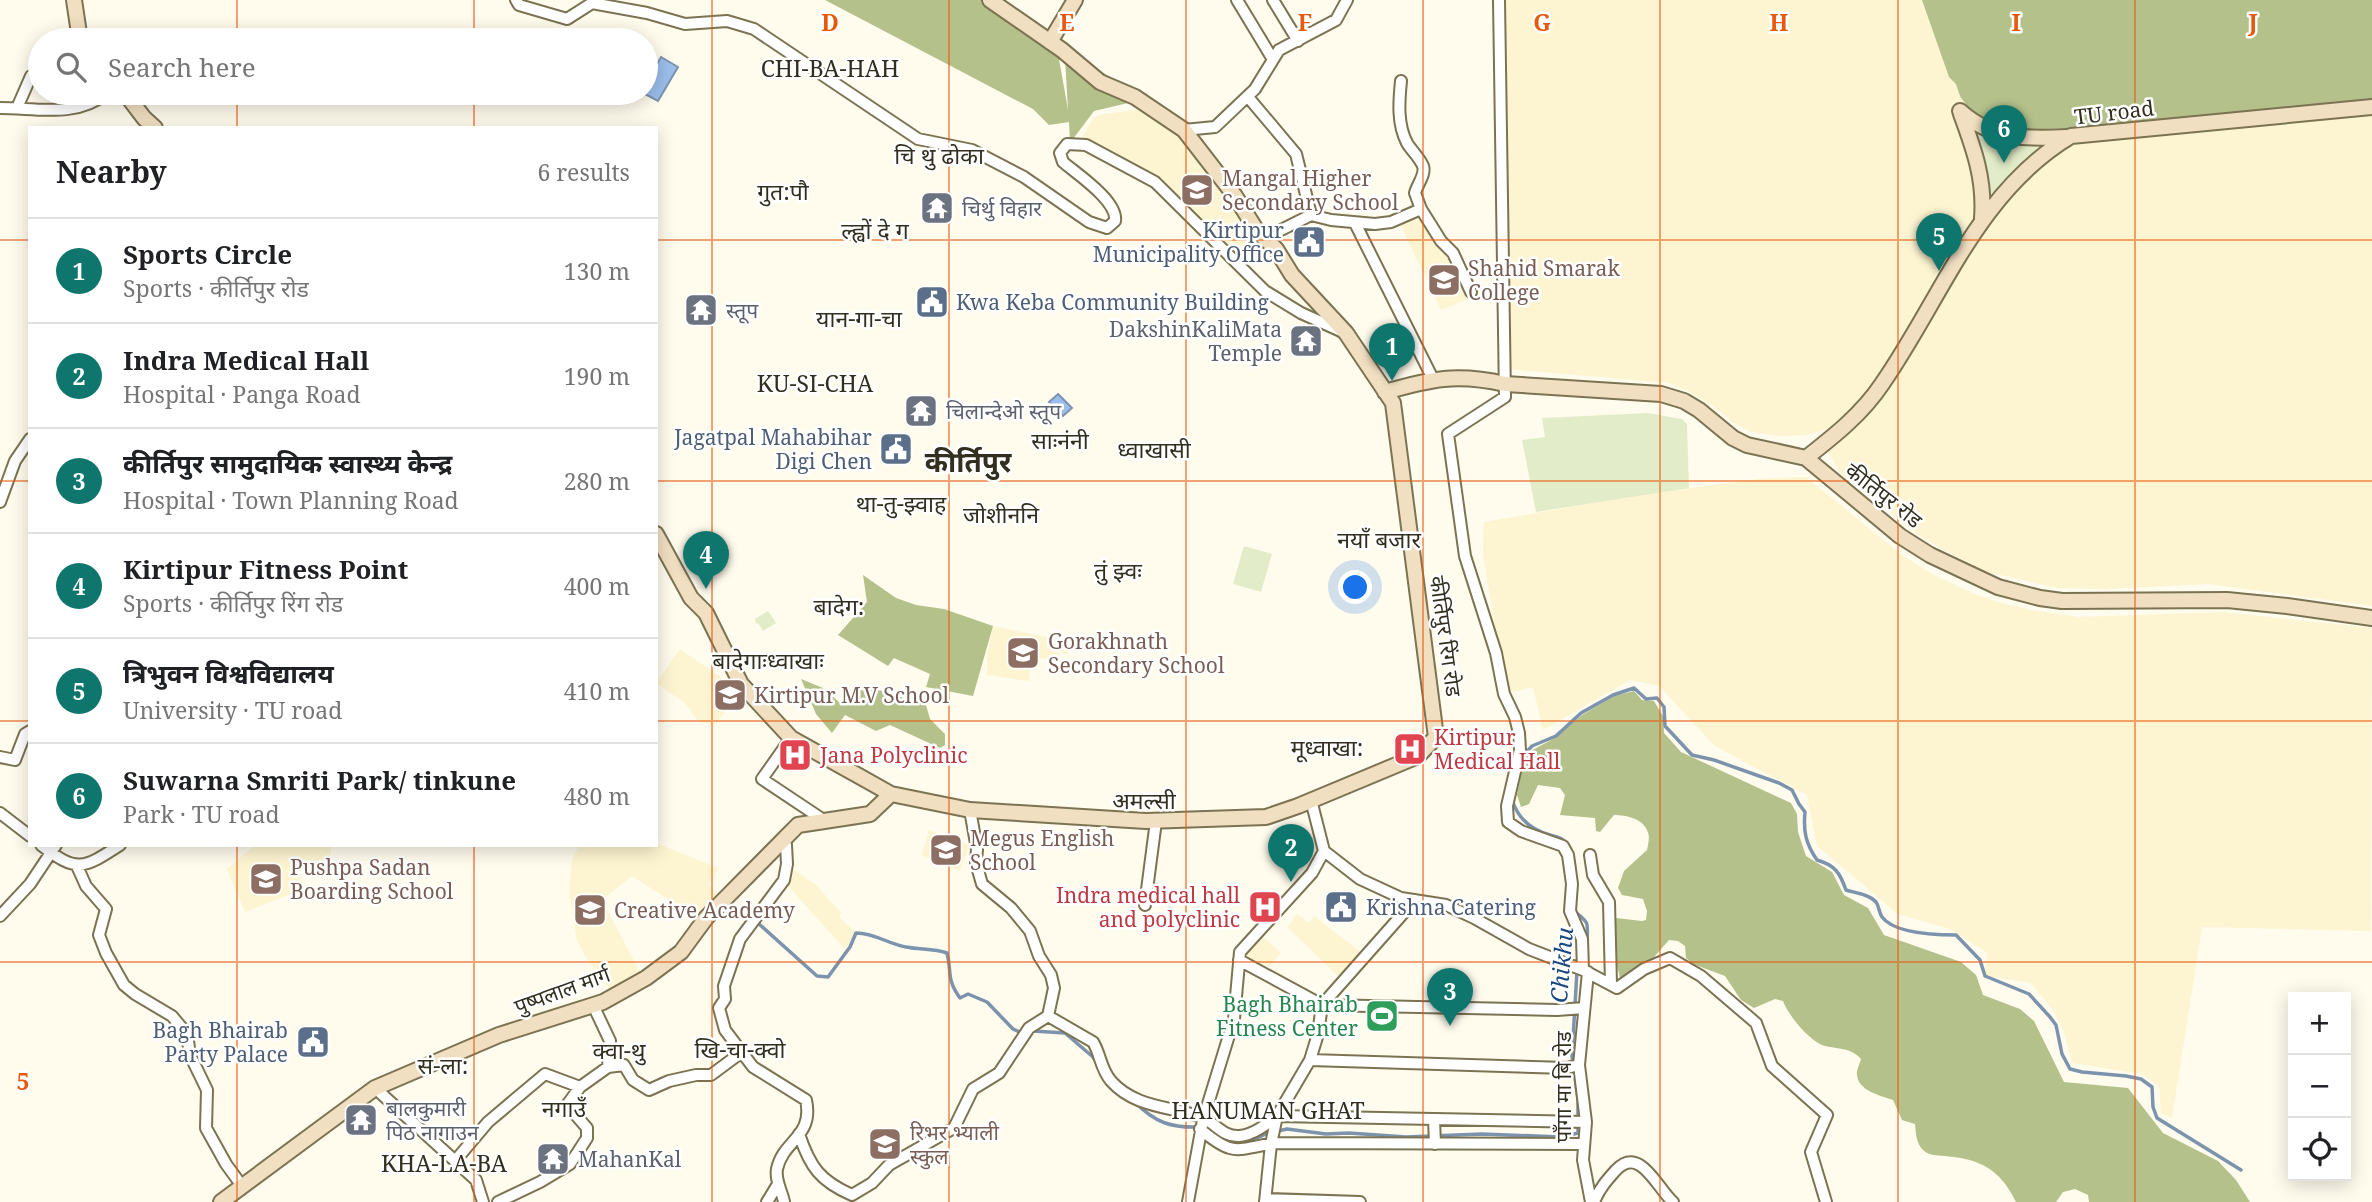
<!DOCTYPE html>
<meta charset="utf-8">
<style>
:root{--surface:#fff;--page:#f6f6f6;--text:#202124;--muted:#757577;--line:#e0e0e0;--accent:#0f766e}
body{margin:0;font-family:"Noto Serif","Noto Sans Devanagari",serif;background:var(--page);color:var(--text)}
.controls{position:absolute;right:21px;bottom:21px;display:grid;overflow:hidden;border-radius:0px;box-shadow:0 4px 18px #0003}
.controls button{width:63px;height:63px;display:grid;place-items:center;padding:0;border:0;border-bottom:2px solid var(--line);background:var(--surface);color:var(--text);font:35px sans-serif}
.you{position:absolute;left:1356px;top:588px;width:24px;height:24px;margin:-18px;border:5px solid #fff;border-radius:50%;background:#1a73e8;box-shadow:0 0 0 10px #1a73e833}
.badge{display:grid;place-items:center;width:46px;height:46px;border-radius:50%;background:var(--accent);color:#fff;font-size:23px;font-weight:700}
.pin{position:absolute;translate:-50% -58px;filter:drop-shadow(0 2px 4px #0008)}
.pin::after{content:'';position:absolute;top:37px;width:24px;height:21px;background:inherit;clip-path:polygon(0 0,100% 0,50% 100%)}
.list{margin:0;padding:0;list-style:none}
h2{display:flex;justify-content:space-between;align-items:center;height:91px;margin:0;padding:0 28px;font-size:30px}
h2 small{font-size:23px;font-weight:400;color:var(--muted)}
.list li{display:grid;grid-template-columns:46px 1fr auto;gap:21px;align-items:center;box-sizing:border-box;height:105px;padding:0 28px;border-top:2px solid var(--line)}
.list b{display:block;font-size:26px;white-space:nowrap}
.list p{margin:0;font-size:23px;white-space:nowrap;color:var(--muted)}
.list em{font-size:23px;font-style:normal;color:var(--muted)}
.icon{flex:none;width:38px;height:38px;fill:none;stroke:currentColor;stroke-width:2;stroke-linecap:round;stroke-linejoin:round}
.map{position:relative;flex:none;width:2372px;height:1202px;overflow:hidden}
.search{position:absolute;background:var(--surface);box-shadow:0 4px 18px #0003;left:28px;top:28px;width:630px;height:77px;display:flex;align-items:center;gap:18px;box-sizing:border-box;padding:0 24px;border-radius:38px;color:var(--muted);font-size:26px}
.panel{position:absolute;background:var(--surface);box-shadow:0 4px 18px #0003;left:28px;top:126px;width:630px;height:721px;border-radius:0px}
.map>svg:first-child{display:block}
.built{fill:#fdf5d1}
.green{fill:#e3ecc8}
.forest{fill:#b4c18b}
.water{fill:#9bbeeb;stroke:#7c93ae;stroke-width:2}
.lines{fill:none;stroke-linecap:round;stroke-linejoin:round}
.stream{stroke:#7c93ae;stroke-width:3.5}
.street-casing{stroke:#7b7352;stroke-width:14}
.secondary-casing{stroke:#7b7352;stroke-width:18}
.street{stroke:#fff;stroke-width:10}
.secondary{stroke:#f1dfc2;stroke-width:14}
.grid{fill:none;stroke:#e8590c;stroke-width:2;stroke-opacity:0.55}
.labels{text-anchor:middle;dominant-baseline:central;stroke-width:5;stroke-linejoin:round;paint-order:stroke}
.street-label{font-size:21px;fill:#322e20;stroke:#fff}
.education-label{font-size:21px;fill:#785e54;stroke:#fff;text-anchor:start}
.worship-label{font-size:21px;fill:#5b616d;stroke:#fff;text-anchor:start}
.service-label{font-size:21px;fill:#4e5e75;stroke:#fff;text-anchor:end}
.health-label{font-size:21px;fill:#be3a42;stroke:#fff;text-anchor:start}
.leisure-label{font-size:21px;fill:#27864d;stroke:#fff;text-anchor:end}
.neighbourhood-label{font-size:23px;fill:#322e20;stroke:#fff}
.water-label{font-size:23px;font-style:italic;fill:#1a487e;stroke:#fff}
.district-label{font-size:28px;font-weight:bold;fill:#322e20;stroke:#fff}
.grid-label{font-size:23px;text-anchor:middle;font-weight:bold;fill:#e8590c;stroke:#fff;stroke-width:5;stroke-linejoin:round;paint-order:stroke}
</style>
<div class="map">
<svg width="2372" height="1202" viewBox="0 0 2372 1202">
<rect width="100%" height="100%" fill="#fffbed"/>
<path class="built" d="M1502 0H2372V606L2208 584 2107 589 2057 588 1987 572 1945 551 1920 536 1840 473 1829 452V446L1835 440 1826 430 1806 435 1779 436 1751 432 1732 422 1712 405 1688 391 1669 383 1507 369Z
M1157 107 1266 245 1247 264 1175 198 1080 141 1093 118 1104 114Z
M1422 217 1452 262 1471 298 1441 310 1401 226Z
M1806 477 1902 555 1932 574 1972 593 2002 603 2032 610 2079 617 2224 612 2372 628 2371 931 2202 927 2172 1118 2161 1113 2159 1086 2142 1074 2072 1063 2064 1032 2053 1010 2031 983 1985 976 1987 953 1950 929 1898 914 1817 846 1807 795 1715 746 1659 686 1630 680 1543 730 1533 687 1505 694 1483 553 1484 522 1651 493 1759 479Z
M993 626 1070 642 1068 654 1059 652 1057 662 1032 656 1029 681 987 675V654Z
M680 649 734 686 742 689 716 724 699 722 685 703 656 683Z
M929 830 970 845 960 871 922 855Z
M656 843 718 868 709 885 716 894 697 918 632 876 602 900 640 972 611 991 585 956 577 941 569 890 572 860 579 845H656Z
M255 845H331V856L296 868 306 888 245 912 227 869Z
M793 869 816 885 841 913 839 917 856 933 845 949 787 885Z
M1297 914 1309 923 1314 916 1363 954 1338 976 1287 927Z
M1260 934 1281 953 1269 967 1262 961 1258 966 1243 952Z"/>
<path class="green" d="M1981 134 2006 144H2034L2037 148 1996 193H1991L1988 189 1984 157 1976 138Z
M1648 413 1682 419 1687 424 1689 488 1536 512 1522 440 1545 437 1542 418Z
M1244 546 1272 554 1261 592 1233 584Z
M768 611 776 623 763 631 758 623 756 624 755 619Z"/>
<path class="forest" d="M825 0H999L1065 47 1059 59 1068 110 1065 57 1070 52 1145 99 1094 111 1070 143 1069 122 1049 125 1033 109Z
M1922 0H2372V103L2072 128 2004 130 1973 115 1960 96 1956 84 1949 77Z
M863 575 896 598 916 605 944 609 993 626 973 696 926 687 930 674 894 658 888 666 838 635 867 602Z
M801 679 823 688 839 702 854 703 863 685 926 705 930 719 945 734V745L940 748 890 725 876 731 845 715 832 733 816 714Z
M1634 691 1642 700 1654 701 1663 716 1664 733 1681 752 1791 803 1797 814 1798 832 1806 856 1832 872 1844 895 1868 908 1884 935 1961 962 1976 975 1983 995 2020 1009 2034 1021 2064 1082 2128 1088 2163 1133 2218 1161 2236 1180 2250 1202H2089L2088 1195 2075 1189 2063 1192 2056 1202H2016C2000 1169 1980 1159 1945 1156 1937 1155 1929 1156 1923 1150 1916 1143 1916 1134 1915 1124L1902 1120 1893 1100C1882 1096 1858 1091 1857 1075 1856 1071 1860 1063 1861 1059 1852 1048 1838 1049 1825 1046 1810 1042 1788 1015 1783 1001L1775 999 1754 1008 1741 1000 1725 976 1693 964 1686 958 1685 946 1678 941 1669 940 1648 964 1620 978 1614 952 1613 921 1616 918 1642 921 1646 920 1647 911 1643 899 1622 895 1618 888 1624 871 1647 850C1648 846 1650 837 1648 833 1645 819 1626 815 1614 815L1600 832 1596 831 1595 818 1560 815 1565 795 1560 788 1538 785 1529 804 1521 807 1517 795 1525 754 1553 739 1582 715 1614 696Z"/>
<path class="water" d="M661 57 678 67 658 101 643 93H646V83Z
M1058 394 1072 408 1063 416 1049 402Z"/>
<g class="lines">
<path class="stream" d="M1523 756 1532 746 1556 736 1581 713 1613 695 1634 688 1646 699 1657 698 1664 707 1665 726 1692 755 1714 760 1779 783 1792 790 1799 804 1805 812C1803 832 1806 844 1817 860 1835 865 1840 873 1846 890 1855 893 1869 894 1876 902 1879 906 1879 913 1882 917 1895 934 1936 935 1956 935L1980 960 1985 976 2029 994 2050 1017 2056 1025 2062 1054 2070 1069 2082 1072 2126 1076 2141 1079 2152 1087 2153 1107 2157 1118 2241 1170
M1512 800C1518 818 1531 830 1550 835 1557 837 1561 837 1566 843
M727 911 759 924 817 976 828 977 850 947 856 933C875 933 888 944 906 947 921 950 933 948 947 953 952 972 946 979 960 998L968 994 987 1002 1013 1029 1022 1033
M1574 911C1589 923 1588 921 1587 941
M1033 1031 1065 1033 1093 1057 1097 1063
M1135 1102C1155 1123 1172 1128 1199 1127
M1210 1131C1235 1146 1244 1145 1270 1132
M1278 1131 1287 1129 1326 1134 1349 1133 1406 1137 1482 1134 1561 1137 1578 1133V1099L1572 1056 1577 971"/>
<defs>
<path id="street" d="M516 0 519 5 567 19 592 3 647 13 685 24 727 21 754 29 918 139 972 150 1024 177 1089 222 1107 228 1115 221C1118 201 1077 174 1063 162L1060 153 1067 144 1086 145 1155 182 1265 291 1301 313 1343 332
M1237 0 1272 58
M1273 0 1298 41
M1499 0 1505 397 1448 434 1465 556 1496 653 1504 694 1515 717 1519 733 1520 750 1507 806 1508 822 1521 831 1563 846 1568 855 1572 884 1570 911 1582 939 1583 970
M1401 81C1399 101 1397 124 1407 143 1411 150 1420 158 1423 166 1426 174 1417 185 1415 193L1421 209 1441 241 1453 253 1471 292
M1248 97 1296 154 1311 215
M0 108C37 108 76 118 107 93
M17 108 31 76
M1184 130 1215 127 1255 89 1279 50 1336 20 1347 0
M1355 223 1433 379
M1265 238 1311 215 1331 220 1375 224 1391 222 1421 209
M0 502 15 461 30 439
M791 738 762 779 825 821
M0 757 15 760 25 734 30 731
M0 813 30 836
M783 841 786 845 787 864 784 880 740 939 724 986 725 999 719 1008 725 1030 753 1067 806 1100C814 1137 783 1140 777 1169 775 1181 782 1191 784 1202
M41 845C77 873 83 869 120 845
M1324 851 1360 879 1401 898 1446 905 1474 918 1529 949 1583 970 1617 988 1644 969 1670 958 1701 976 1756 1023 1772 1066 1827 1115 1811 1152 1826 1202
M1590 855 1593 875 1609 902 1611 984
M77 866 86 886 106 909 99 935 106 953 124 985 135 994 172 1016 187 1034 190 1055 207 1090 206 1128 226 1164 242 1186
M1145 905 1156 821
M0 916 30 884 56 845
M1239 960 1322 1005 1415 900
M1588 972 1579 1065 1586 1122 1583 1160 1591 1202
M1048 1016 1093 1042C1101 1055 1100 1068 1111 1081 1135 1108 1170 1106 1201 1117 1215 1122 1222 1137 1239 1136 1253 1135 1266 1125 1277 1116L1586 1122
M1310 1060 1567 1068 1579 1065
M608 1067 624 1065 633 1080 649 1090 669 1081 696 1075H711L742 1052
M375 1088 476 1180 483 1202
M1434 1119 1435 1144
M1200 1129C1236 1159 1236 1148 1277 1143L1582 1144
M799 1134C810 1167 820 1181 852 1195L872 1183 889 1165 954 1128 973 1089 999 1073 1029 1028 1048 1016 1054 988 1051 975 1039 956 1030 931 1011 908 982 884 976 863 977 849 970 810
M455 1161 488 1122 545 1074 580 1087 608 1067 610 1041 593 1005
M1266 1199 1360 1202
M498 1202 540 1182 570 1164 587 1138V1128L567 1105 580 1087
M767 1202 778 1184
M1188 1202 1203 1120 1234 1019 1240 952 1312 873 1324 851 1311 800
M1265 1202 1271 1144 1277 1116 1310 1060 1318 1034 1322 1005 1557 1010 1584 1008
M1594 1202C1599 1189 1607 1180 1616 1170 1640 1145 1657 1188 1673 1202"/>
<path id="secondary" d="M74 0 80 40
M1050 42 1075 0
M125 93 144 118 155 128
M1960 111C1992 140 2027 139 2067 137
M1961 114C1974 149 1985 180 1982 218
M1385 392C1431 379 1456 373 1505 384L1661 394 1684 401 1699 410 1733 438 1747 445 1806 458 1900 536 1930 555 1998 587 2040 598 2062 601 2227 600 2287 606 2372 618
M1806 458C1834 436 1862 414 1882 384 1942 298 1977 192 2071 136L2372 107
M656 534 691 598 706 613 741 684 791 738 891 794 970 810 1146 821 1266 817 1298 806 1418 756 1436 737 1393 403 1346 333 1292 275 1276 249 1257 231 1235 196 1184 130 1135 97 1100 82 1062 50 990 0
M221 1202 375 1088 499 1035 603 1002 646 978 681 952 706 918 798 825 870 814 891 794"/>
</defs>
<use href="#street" class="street-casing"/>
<use href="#secondary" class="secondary-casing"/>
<use href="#street" class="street"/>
<use href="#secondary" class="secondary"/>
</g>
<path class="grid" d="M237 0V40M474 0V40M712 0V1202M949 0V1202M1186 0V1202M1423 0V1202M1660 0V1202M1898 0V1202M2135 0V1202M237 93V128M474 93V128M0 240H30M656 240H2372M0 481H30M656 481H2372M0 721H30M656 721H2372M237 845V1202M474 845V1202M0 962H2372"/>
<defs>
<symbol id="school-square" viewBox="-11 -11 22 22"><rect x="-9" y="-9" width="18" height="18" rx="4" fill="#8d6e63" stroke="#fff"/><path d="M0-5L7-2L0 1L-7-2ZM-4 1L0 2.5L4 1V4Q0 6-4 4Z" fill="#fff"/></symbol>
<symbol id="temple-square" viewBox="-11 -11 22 22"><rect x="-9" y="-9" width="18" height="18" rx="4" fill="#6b7280" stroke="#fff"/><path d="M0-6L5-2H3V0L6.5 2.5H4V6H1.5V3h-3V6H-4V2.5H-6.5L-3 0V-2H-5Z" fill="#fff"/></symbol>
<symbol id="civic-square" viewBox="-11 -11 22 22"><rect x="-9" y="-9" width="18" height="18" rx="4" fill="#5c6f8a" stroke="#fff"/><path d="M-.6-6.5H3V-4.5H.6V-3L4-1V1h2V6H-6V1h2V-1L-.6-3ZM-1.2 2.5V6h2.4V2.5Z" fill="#fff"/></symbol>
<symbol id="university-square" viewBox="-11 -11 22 22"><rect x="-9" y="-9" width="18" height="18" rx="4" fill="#8d6e63" stroke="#fff"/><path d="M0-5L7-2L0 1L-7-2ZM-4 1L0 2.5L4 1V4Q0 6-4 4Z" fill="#fff"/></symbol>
<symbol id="hospital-square" viewBox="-11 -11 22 22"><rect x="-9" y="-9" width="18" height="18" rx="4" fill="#e0444e" stroke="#fff"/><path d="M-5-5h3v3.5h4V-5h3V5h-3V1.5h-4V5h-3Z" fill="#fff"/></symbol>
<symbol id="stadium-square" viewBox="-11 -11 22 22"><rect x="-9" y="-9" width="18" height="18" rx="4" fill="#2e9e5b" stroke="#fff"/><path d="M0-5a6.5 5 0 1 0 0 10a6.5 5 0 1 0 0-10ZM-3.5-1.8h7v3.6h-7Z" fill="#fff"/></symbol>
</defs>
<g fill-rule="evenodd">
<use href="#school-square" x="1178" y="171" width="38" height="38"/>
<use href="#temple-square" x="918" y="189" width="38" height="38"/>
<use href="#civic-square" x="1290" y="223" width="38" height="38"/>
<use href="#university-square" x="1425" y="261" width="38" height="38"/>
<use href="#civic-square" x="913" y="283" width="38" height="38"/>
<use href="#temple-square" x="682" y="291" width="38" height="38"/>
<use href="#temple-square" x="1287" y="322" width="38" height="38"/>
<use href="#temple-square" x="902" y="392" width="38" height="38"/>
<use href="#civic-square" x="877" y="430" width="38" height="38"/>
<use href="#school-square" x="1004" y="634" width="38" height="38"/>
<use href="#school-square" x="711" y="676" width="38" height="38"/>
<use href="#hospital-square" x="1391" y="730" width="38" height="38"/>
<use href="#hospital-square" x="776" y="736" width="38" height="38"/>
<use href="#school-square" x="927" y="831" width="38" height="38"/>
<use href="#school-square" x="247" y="860" width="38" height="38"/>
<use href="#hospital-square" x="1246" y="888" width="38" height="38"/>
<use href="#civic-square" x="1322" y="888" width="38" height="38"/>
<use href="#school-square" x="571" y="891" width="38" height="38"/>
<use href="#stadium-square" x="1363" y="997" width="38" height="38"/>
<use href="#civic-square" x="294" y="1023" width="38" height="38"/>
<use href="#temple-square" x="342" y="1101" width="38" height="38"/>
<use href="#school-square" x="866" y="1125" width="38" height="38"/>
<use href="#temple-square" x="534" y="1140" width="38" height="38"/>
</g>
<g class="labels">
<g class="street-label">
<text transform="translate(2114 112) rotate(-7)">TU road</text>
<text transform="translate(1884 495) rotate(38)">कीर्तिपुर रोड</text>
<text transform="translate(1446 636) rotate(82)">कीर्तिपुर रिंग रोड</text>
<text transform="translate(562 990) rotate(-20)">पुष्पलाल मार्ग</text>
<text transform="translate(1563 1087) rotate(-90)">पाँगा मा बि रोड</text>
</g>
<g class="education-label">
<text x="1222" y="178">Mangal Higher<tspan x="1222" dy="24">Secondary School</tspan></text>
<text x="1468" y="268">Shahid Smarak<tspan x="1468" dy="24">College</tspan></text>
<text x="1048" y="641">Gorakhnath<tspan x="1048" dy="24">Secondary School</tspan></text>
<text x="754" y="695">Kirtipur M.V School</text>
<text x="970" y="838">Megus English<tspan x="970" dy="24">School</tspan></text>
<text x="290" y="867">Pushpa Sadan<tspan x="290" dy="24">Boarding School</tspan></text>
<text x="614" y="910">Creative Academy</text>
<text x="910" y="1132">रिभर भ्याली<tspan x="910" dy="24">स्कुल</tspan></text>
</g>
<g class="worship-label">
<text x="962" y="208">चिर्थु विहार</text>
<text x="726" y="310">स्तूप</text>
<text x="1282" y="329" text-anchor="end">DakshinKaliMata<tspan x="1282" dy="24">Temple</tspan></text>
<text x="946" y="411">चिलान्देओ स्तूप</text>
<text x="386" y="1108">बालकुमारी<tspan x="386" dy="24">पिठ नागाउन</tspan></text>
<text x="578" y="1159">MahanKal</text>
</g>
<g class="service-label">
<text x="1284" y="230">Kirtipur<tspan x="1284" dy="24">Municipality Office</tspan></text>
<text x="956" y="302" text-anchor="start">Kwa Keba Community Building</text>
<text x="872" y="437">Jagatpal Mahabihar<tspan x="872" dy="24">Digi Chen</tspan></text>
<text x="1366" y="907" text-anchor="start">Krishna Catering</text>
<text x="288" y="1030">Bagh Bhairab<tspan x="288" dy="24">Party Palace</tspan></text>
</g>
<g class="health-label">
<text x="1434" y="737">Kirtipur<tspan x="1434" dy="24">Medical Hall</tspan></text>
<text x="820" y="755">Jana Polyclinic</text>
<text x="1240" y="895" text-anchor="end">Indra medical hall<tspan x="1240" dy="24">and polyclinic</tspan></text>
</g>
<g class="leisure-label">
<text x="1358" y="1004">Bagh Bhairab<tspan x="1358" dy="24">Fitness Center</tspan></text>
</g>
<g class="neighbourhood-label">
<text x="830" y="68">CHI-BA-HAH</text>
<text x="939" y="155">चि थु ढोका</text>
<text x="783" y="191">गुत:पौ</text>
<text x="875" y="230">ल्ह्वों दे ग</text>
<text x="859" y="318">यान-गा-चा</text>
<text x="815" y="383">KU-SI-CHA</text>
<text x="1060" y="440">साःनंनी</text>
<text x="1154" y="449">ध्वाखासी</text>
<text x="901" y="503">था-तु-झ्वाह</text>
<text x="1001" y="514">जोशीननि</text>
<text x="1379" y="539">नयाँ बजार</text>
<text x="1118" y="570">तुं झ्वः</text>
<text x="839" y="606">बादेग:</text>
<text x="768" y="660">बादेगाःध्वाखाः</text>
<text x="1327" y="747">मूध्वाखा:</text>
<text x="1144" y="800">अमल्सी</text>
<text x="740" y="1049">खि-चा-क्वो</text>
<text x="619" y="1050">क्वा-थु</text>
<text x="443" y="1065">सं-ला:</text>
<text x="564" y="1108">नगाउँ</text>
<text x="1268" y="1110">HANUMAN GHAT</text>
<text x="444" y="1163">KHA-LA-BA</text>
</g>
<g class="water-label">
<text transform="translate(1561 965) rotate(-85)">Chikhu</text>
</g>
<g class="district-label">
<text x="968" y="461">कीर्तिपुर</text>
</g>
</g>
<g class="grid-label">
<text x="830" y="31">D</text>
<text x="1067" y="31">E</text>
<text x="1305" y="31">F</text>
<text x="1542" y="31">G</text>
<text x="1779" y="31">H</text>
<text x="2016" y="31">I</text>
<text x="2253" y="31">J</text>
<text x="23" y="1090">5</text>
</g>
</svg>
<div class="controls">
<button>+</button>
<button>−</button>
<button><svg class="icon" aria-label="locate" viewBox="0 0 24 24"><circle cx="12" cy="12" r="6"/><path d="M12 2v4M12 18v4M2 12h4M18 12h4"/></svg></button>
</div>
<div class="you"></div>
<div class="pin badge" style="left:1392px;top:381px">1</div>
<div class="pin badge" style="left:1291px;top:882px">2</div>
<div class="pin badge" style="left:1450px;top:1026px">3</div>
<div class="pin badge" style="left:706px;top:589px">4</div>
<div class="pin badge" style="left:1939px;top:271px">5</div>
<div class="pin badge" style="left:2004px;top:163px">6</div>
<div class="search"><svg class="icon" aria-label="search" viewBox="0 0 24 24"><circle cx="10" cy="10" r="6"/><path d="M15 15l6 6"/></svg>Search here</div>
<section class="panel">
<h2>Nearby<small>6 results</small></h2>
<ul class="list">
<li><span class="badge">1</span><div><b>Sports Circle</b><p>Sports · कीर्तिपुर रोड</p></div><em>130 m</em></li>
<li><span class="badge">2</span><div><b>Indra Medical Hall</b><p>Hospital · Panga Road</p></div><em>190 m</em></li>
<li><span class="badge">3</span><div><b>कीर्तिपुर सामुदायिक स्वास्थ्य केन्द्र</b><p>Hospital · Town Planning Road</p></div><em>280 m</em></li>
<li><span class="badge">4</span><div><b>Kirtipur Fitness Point</b><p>Sports · कीर्तिपुर रिंग रोड</p></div><em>400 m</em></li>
<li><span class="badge">5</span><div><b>त्रिभुवन विश्वविद्यालय</b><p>University · TU road</p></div><em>410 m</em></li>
<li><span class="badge">6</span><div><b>Suwarna Smriti Park/ tinkune</b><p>Park · TU road</p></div><em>480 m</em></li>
</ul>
</section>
</div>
